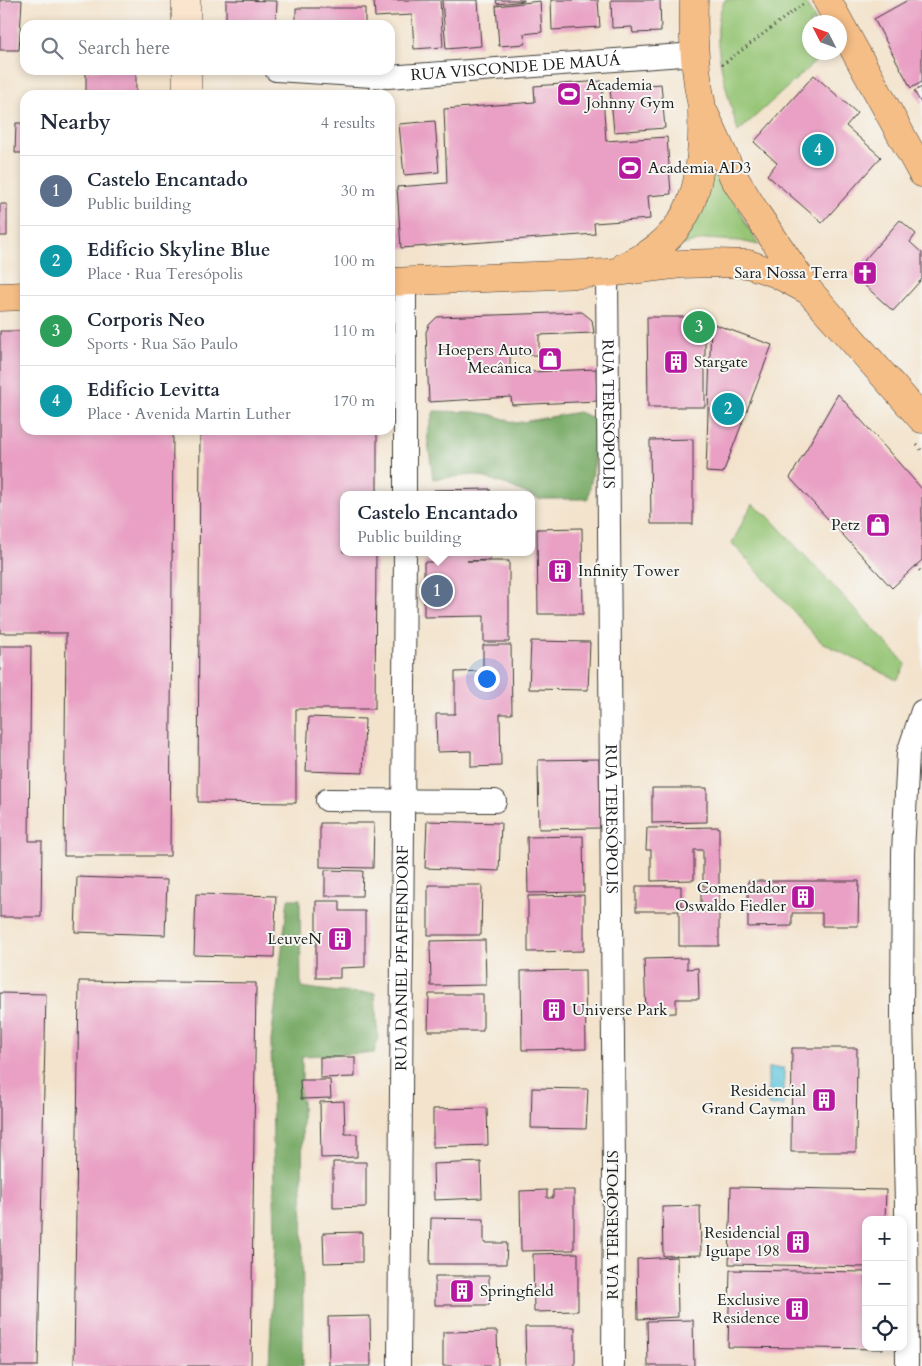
<!DOCTYPE html>
<meta charset="utf-8">
<style>
:root{--surface:#fff;--page:#f6f6f7;--text:#1f2937;--muted:#747a83;--line:#e0e1e3;--accent:#b45309}
body{margin:0;font-family:Cardo,serif;background:var(--page);color:var(--text)}
.controls{position:absolute;right:15px;bottom:15px;display:grid;overflow:hidden;border-radius:10px;box-shadow:0 2px 8px #0003}
.controls button{width:45px;height:45px;display:grid;place-items:center;padding:0;border:0;border-bottom:1px solid var(--line);background:var(--surface);color:var(--text);font:25px sans-serif}
.compass{position:absolute;left:802px;top:15px;width:45px;height:45px;border-radius:50%;background:var(--surface);box-shadow:0 2px 8px #0003;rotate:312deg}
.you{position:absolute;left:486px;top:678px;width:18px;height:18px;margin:-12px;border:4px solid #fff;border-radius:50%;background:#1a73e8;box-shadow:0 0 0 8px #1a73e833}
.badge{display:grid;place-items:center;width:32px;height:32px;border-radius:50%;background:var(--accent);color:#fff;font-size:16px;font-weight:700}
.pin{position:absolute;translate:-50% -50%;border:2px solid #fff;box-shadow:0 1px 5px #0006}
.popup{position:absolute;left:340px;top:491px;width:195px;height:65px;box-sizing:border-box;display:grid;place-content:center;border-radius:10px;background:var(--surface);filter:drop-shadow(0 1px 4px #0005);font-size:16px;white-space:nowrap;color:var(--muted)}
.popup b{font-size:19px;color:var(--text)}
.popup::after{content:'';position:absolute;left:50%;top:100%;margin-left:-10px;border:10px solid transparent;border-top-color:var(--surface)}
.list{margin:0;padding:0;list-style:none}
h2{display:flex;justify-content:space-between;align-items:center;height:65px;margin:0;padding:0 20px;font-size:21px}
h2 small{font-size:16px;font-weight:400;color:var(--muted)}
.list li{display:grid;grid-template-columns:32px 1fr auto;gap:15px;align-items:center;box-sizing:border-box;height:70px;padding:0 20px;border-top:1px solid var(--line)}
.list b{display:block;font-size:19px;white-space:nowrap}
.list p{margin:0;font-size:16px;white-space:nowrap;color:var(--muted)}
.list em{font-size:16px;font-style:normal;color:var(--muted)}
.icon{flex:none;width:28px;height:28px;fill:none;stroke:currentColor;stroke-width:2;stroke-linecap:round;stroke-linejoin:round}
.map{position:relative;flex:none;width:922px;height:1366px;overflow:hidden}
.search{position:absolute;background:var(--surface);box-shadow:0 2px 8px #0003;left:20px;top:20px;width:375px;height:55px;display:flex;align-items:center;gap:12px;box-sizing:border-box;padding:0 18px;border-radius:15px;color:var(--muted);font-size:19px}
.panel{position:absolute;background:var(--surface);box-shadow:0 2px 8px #0003;left:20px;top:90px;width:375px;height:345px;border-radius:15px}
.map>svg:first-child{display:block}
.green{fill:#95c574;stroke:#587048}
.forest{fill:#78aa66;stroke:#4a6341}
.water{fill:#60c6dd;stroke:#3e717c}
.building{fill:#e9a0c4}
.lines{fill:none;stroke-linecap:round;stroke-linejoin:round}
.street-casing{stroke:#3c3a36;stroke-width:24}
.secondary-casing{stroke:#3c3a36;stroke-width:29}
.primary-casing{stroke:#3c3a36;stroke-width:29}
.path{stroke:#3c3a36;stroke-width:3;stroke-dasharray:1 4;stroke-linecap:butt}
.street{stroke:#fff;stroke-width:22}
.secondary{stroke:#fbe5cf;stroke-width:28}
.primary{stroke:#f6be87;stroke-width:28}
.labels{text-anchor:middle;dominant-baseline:central;stroke-width:4;stroke-linejoin:round;paint-order:stroke}
.street-label{font-size:16px;fill:#1c1c1c;stroke:#f6f6f2}
.poi-label{font-size:16px;fill:#1c1c1c;stroke:#f6f6f2;text-anchor:end}
</style>
<div class="map">
<svg width="922" height="1366" viewBox="0 0 922 1366">
<rect width="100%" height="100%" fill="#f6f6f2"/>
<filter id="ink" filterUnits="userSpaceOnUse"><feTurbulence type="fractalNoise" baseFrequency=".02" numOctaves="2"/><feDisplacementMap in="SourceGraphic" scale="10" xChannelSelector="R" yChannelSelector="G"/><feConvolveMatrix kernelMatrix="1 2 1 2 8 2 1 2 1" color-interpolation-filters="sRGB"/></filter>
<filter id="wash" filterUnits="userSpaceOnUse"><feTurbulence type="fractalNoise" baseFrequency=".0096" numOctaves="4" result="noise"/><feDisplacementMap in="SourceGraphic" scale="20" xChannelSelector="R" yChannelSelector="G"/><feGaussianBlur stdDeviation="1.12" result="paint"/><feColorMatrix in="noise" values="0 0 0 0 0 0 0 0 0 0 0 0 0 0 0 0 0 1.4 0 .05"/><feComposite in="paint" operator="in"/></filter>
<g filter="url(#wash)">
<rect width="100%" height="100%" fill="#f3e3cc"/>
<path class="green" d="M725 0H804L816 22H810V52L825 53 738 132C729 96 706 34 725 0Z
M715 158 745 222 759 245 740 241 705 239 681 246 693 226Z
M752 504 768 516 906 664 897 680 821 642 732 543Z"/>
<path class="forest" d="M434 411 474 412 493 415 516 423 579 412 596 419 597 448 588 499H539L505 484 475 475 433 479 427 434Z
M288 899H300L301 987 337 992 375 993 378 1039 374 1053 302 1056 303 1366H269L275 1243 271 1041Z"/>
<path class="water" d="M768 1068H784V1106H768Z"/>
<g id="blocks">
<path class="building" d="M0 0H22L19 50H0Z
M226 0 277 1 276 25H226Z
M374 0H440L443 47 414 49 412 15 375 17Z
M442 0H478L481 46 446 49Z
M496 0H524V1L497 4Z
M551 0H598L600 27 552 30Z
M611 0H660L661 32 633 33 632 27 612 28Z
M908 0H922V82L911 88 874 19Z
M540 1 542 32 524 34 525 44 499 46 496 6Z
M296 8H365V25H296Z
M86 70H136V95H86Z
M814 75 857 113 846 126 881 157 822 223 767 175 777 163 754 142Z
M602 81 606 141 667 137 671 194 648 196 650 219 594 223 595 234 401 248 397 187 447 183 444 109 535 102 534 86Z
M661 84 665 128 614 132 610 88Z
M922 87V105L914 91Z
M435 121 439 172 404 175 399 124Z
M16 123H25V153H15Z
M390 175H392L393 242H390Z
M0 204H7V236H0Z
M900 220 916 234 910 242 922 253V279L893 311 852 274Z
M582 312 592 320 594 333 539 335V355H510V373L596 369 597 401 512 405 511 397 429 402 426 332 429 325 437 317Z
M647 317H705V407H648Z
M711 323 772 345 723 473 706 472Z
M0 331H25V430H173L170 856H64L66 633H0Z
M838 394 922 489V560L892 588 790 478Z
M200 430H377V495H343V552H376L375 709H296V803L198 802Z
M693 439V524H651L650 440Z
M490 489V495H434V490Z
M582 528 583 614H538L537 529Z
M434 552H490V560L467 561H509V642H484V616L424 617V562H434Z
M531 641 590 642 588 690 529 689Z
M483 645H511L512 714H500L501 766 471 767V751L437 752 436 714H455V672L483 671Z
M0 646H31L29 841H42L41 917H0Z
M309 717 365 719 363 773 306 771Z
M599 759 600 828 539 829 538 760Z
M652 788H707V822L652 823Z
M427 821 501 823 499 871 425 868Z
M320 823H374L373 868 320 867Z
M719 827V886H703V850H694V880L651 881V850H646L647 828Z
M583 836 584 892 528 893 527 837Z
M325 870 363 871 362 896H325Z
M77 877 167 880 165 935 75 932Z
M748 881H859L858 926H822V913H792V926L748 927Z
M428 885H482L481 935H428Z
M636 886H681V906H701V889H719V946H679V911H636Z
M196 894 276 896 274 957 194 955Z
M584 895V951L528 952V896Z
M316 901H340V911H365V967L340 968V978H316Z
M485 940 486 985 431 986 430 941Z
M687 958V969L698 968 699 999H676V1013L646 1014 644 959Z
M585 970 586 1049 522 1050 521 971Z
M79 981 256 983 251 1366H74Z
M0 993 46 994 38 1366H0Z
M429 994H483V1031H428Z
M792 1048H857L856 1152H791Z
M320 1057H355V1077L320 1078Z
M300 1080H330L331 1098 301 1099Z
M532 1088 588 1089 586 1129 531 1128Z
M344 1101 345 1134H357V1157L321 1158 320 1102Z
M487 1108 488 1145 433 1147V1109Z
M333 1162H366V1207L333 1208Z
M481 1162 482 1198 434 1200 433 1164Z
M731 1187 886 1190 885 1220H866V1267L729 1264Z
M547 1190V1198H553V1190H574V1250L521 1251 520 1191Z
M700 1206 701 1255 663 1256 662 1207Z
M431 1218 484 1219V1243H507L506 1264H430Z
M362 1232V1262L324 1263 323 1233Z
M578 1253V1311L534 1312 533 1254Z
M677 1257 678 1317 638 1319 637 1259Z
M730 1270 866 1272V1347H883V1349L728 1347Z
M435 1276H489V1305H435Z
M370 1316 371 1366H329L328 1317Z
M693 1320 694 1366H648L647 1321Z
M525 1327H575V1366H526Z
M497 1331 498 1366H443V1332Z"/>
</g>
</g>
<g filter="url(#ink)">
<use href="#blocks" fill-opacity="0" stroke="#3c3a36" stroke-width="1"/>
<g class="lines">
<defs>
<g id="street">
<path id="s1" d="M276 70 388 77 695 54"/>
<path id="s2" d="M607 273 614 1170 613 1366"/>
<path d="M405 281V495"/>
<path d="M327 800 495 801"/>
<path id="s3" d="M399 1366 405 552"/>
<path d="M907 1366 906 1206 902 1013 903 853 908 753 922 711"/>
</g>
<path id="secondary" d="M186 0V25
M187 70V95"/>
<path id="primary" d="M827 0 922 173
M702 108 733 176 756 213 809 291 922 419
M625 266C696 236 704 179 702 110 702 102 699 93 698 84 694 57 693 28 694 0
M390 282 607 273 681 264 716 263 748 264 775 273 809 291
M0 297 25 296"/>
</defs>
<use href="#street" class="street-casing"/>
<use href="#secondary" class="secondary-casing"/>
<use href="#primary" class="primary-casing"/>
<path class="path" d="M722 65 803 4
M917 445 922 451
M916 566 921 572 922 571"/>
<use href="#street" class="street"/>
<use href="#secondary" class="secondary"/>
<use href="#primary" class="primary"/>
</g>
</g>
<defs>
<symbol id="stadium-square" viewBox="-11 -11 22 22"><rect x="-9" y="-9" width="18" height="18" rx="4" fill="#b5179e" stroke="#f6f6f2"/><path d="M0-5a6.5 5 0 1 0 0 10a6.5 5 0 1 0 0-10ZM-3.5-1.8h7v3.6h-7Z" fill="#fff"/></symbol>
<symbol id="church-square" viewBox="-11 -11 22 22"><rect x="-9" y="-9" width="18" height="18" rx="4" fill="#b5179e" stroke="#f6f6f2"/><path d="M-1.2-6h2.4v3.5h3.3v2.4h-3.3V6h-2.4V-.1h-3.3v-2.4h3.3Z" fill="#fff"/></symbol>
<symbol id="shop-square" viewBox="-11 -11 22 22"><rect x="-9" y="-9" width="18" height="18" rx="4" fill="#b5179e" stroke="#f6f6f2"/><path d="M-5-2.5h2.3a2.7 3.5 0 0 1 5.4 0H5L5.5 6h-11ZM-1.5-2.5h3a1.5 2.3 0 0 0-3 0Z" fill="#fff"/></symbol>
<symbol id="building-square" viewBox="-11 -11 22 22"><rect x="-9" y="-9" width="18" height="18" rx="4" fill="#b5179e" stroke="#f6f6f2"/><path d="M-4-6H4V6H1V3H-1V6H-4ZM-2.5-4.3h1.7v1.8h-1.7ZM.8-4.3h1.7v1.8H.8ZM-2.5-1h1.7V.8h-1.7ZM.8-1h1.7V.8H.8Z" fill="#fff"/></symbol>
</defs>
<g fill-rule="evenodd">
<use href="#stadium-square" x="555" y="80" width="28" height="28"/>
<use href="#stadium-square" x="616" y="154" width="28" height="28"/>
<use href="#church-square" x="851" y="259" width="28" height="28"/>
<use href="#shop-square" x="536" y="345" width="28" height="28"/>
<use href="#building-square" x="662" y="348" width="28" height="28"/>
<use href="#shop-square" x="864" y="511" width="28" height="28"/>
<use href="#building-square" x="546" y="557" width="28" height="28"/>
<use href="#building-square" x="789" y="883" width="28" height="28"/>
<use href="#building-square" x="326" y="925" width="28" height="28"/>
<use href="#building-square" x="540" y="996" width="28" height="28"/>
<use href="#building-square" x="810" y="1086" width="28" height="28"/>
<use href="#building-square" x="784" y="1228" width="28" height="28"/>
<use href="#building-square" x="448" y="1277" width="28" height="28"/>
<use href="#building-square" x="783" y="1295" width="28" height="28"/>
</g>
<g class="labels">
<g class="street-label">
<text stroke="none"><textPath href="#s1" startOffset="240">RUA VISCONDE DE MAUÁ</textPath></text>
<text stroke="none"><textPath href="#s2" startOffset="141">RUA TERESÓPOLIS</textPath></text>
<text stroke="none"><textPath href="#s2" startOffset="546">RUA TERESÓPOLIS</textPath></text>
<text stroke="none"><textPath href="#s3" startOffset="408">RUA DANIEL PFAFFENDORF</textPath></text>
<text transform="translate(613 1225) rotate(-90)">RUA TERESÓPOLIS</text>
</g>
<g class="poi-label">
<text x="586" y="85" text-anchor="start">Academia<tspan x="586" dy="18">Johnny Gym</tspan></text>
<text x="648" y="168" text-anchor="start">Academia AD3</text>
<text x="848" y="273">Sara Nossa Terra</text>
<text x="532" y="350">Hoepers Auto<tspan x="532" dy="18">Mecânica</tspan></text>
<text x="694" y="362" text-anchor="start">Stargate</text>
<text x="860" y="525">Petz</text>
<text x="578" y="571" text-anchor="start">Infinity Tower</text>
<text x="786" y="888">Comendador<tspan x="786" dy="18">Oswaldo Fiedler</tspan></text>
<text x="322" y="939">LeuveN</text>
<text x="572" y="1010" text-anchor="start">Universe Park</text>
<text x="806" y="1091">Residencial<tspan x="806" dy="18">Grand Cayman</tspan></text>
<text x="780" y="1233">Residencial<tspan x="780" dy="18">Iguape 198</tspan></text>
<text x="480" y="1291" text-anchor="start">Springfield</text>
<text x="780" y="1300">Exclusive<tspan x="780" dy="18">Residence</tspan></text>
</g>
</g>
</svg>
<div class="controls">
<button>+</button>
<button>−</button>
<button><svg class="icon" aria-label="locate" viewBox="0 0 24 24"><circle cx="12" cy="12" r="6"/><path d="M12 2v4M12 18v4M2 12h4M18 12h4"/></svg></button>
</div>
<svg class="compass" viewBox="-18 -18 36 36"><path d="M0-13l5 13h-10z" fill="#e53935"/><path d="M0 13l5-13h-10z" fill="#747a83"/></svg>
<div class="you"></div>
<div class="pin badge" style="left:437px;top:591px;background:#5c6f8a">1</div>
<div class="popup"><b>Castelo Encantado</b>Public building</div>
<div class="pin badge" style="left:728px;top:409px;background:#0f9aa8">2</div>
<div class="pin badge" style="left:699px;top:327px;background:#2e9e5b">3</div>
<div class="pin badge" style="left:818px;top:150px;background:#0f9aa8">4</div>
<div class="search"><svg class="icon" aria-label="search" viewBox="0 0 24 24"><circle cx="10" cy="10" r="6"/><path d="M15 15l6 6"/></svg>Search here</div>
<section class="panel">
<h2>Nearby<small>4 results</small></h2>
<ul class="list">
<li><span class="badge" style="background:#5c6f8a">1</span><div><b>Castelo Encantado</b><p>Public building</p></div><em>30 m</em></li>
<li><span class="badge" style="background:#0f9aa8">2</span><div><b>Edifício Skyline Blue</b><p>Place · Rua Teresópolis</p></div><em>100 m</em></li>
<li><span class="badge" style="background:#2e9e5b">3</span><div><b>Corporis Neo</b><p>Sports · Rua São Paulo</p></div><em>110 m</em></li>
<li><span class="badge" style="background:#0f9aa8">4</span><div><b>Edifício Levitta</b><p>Place · Avenida Martin Luther</p></div><em>170 m</em></li>
</ul>
</section>
</div>
